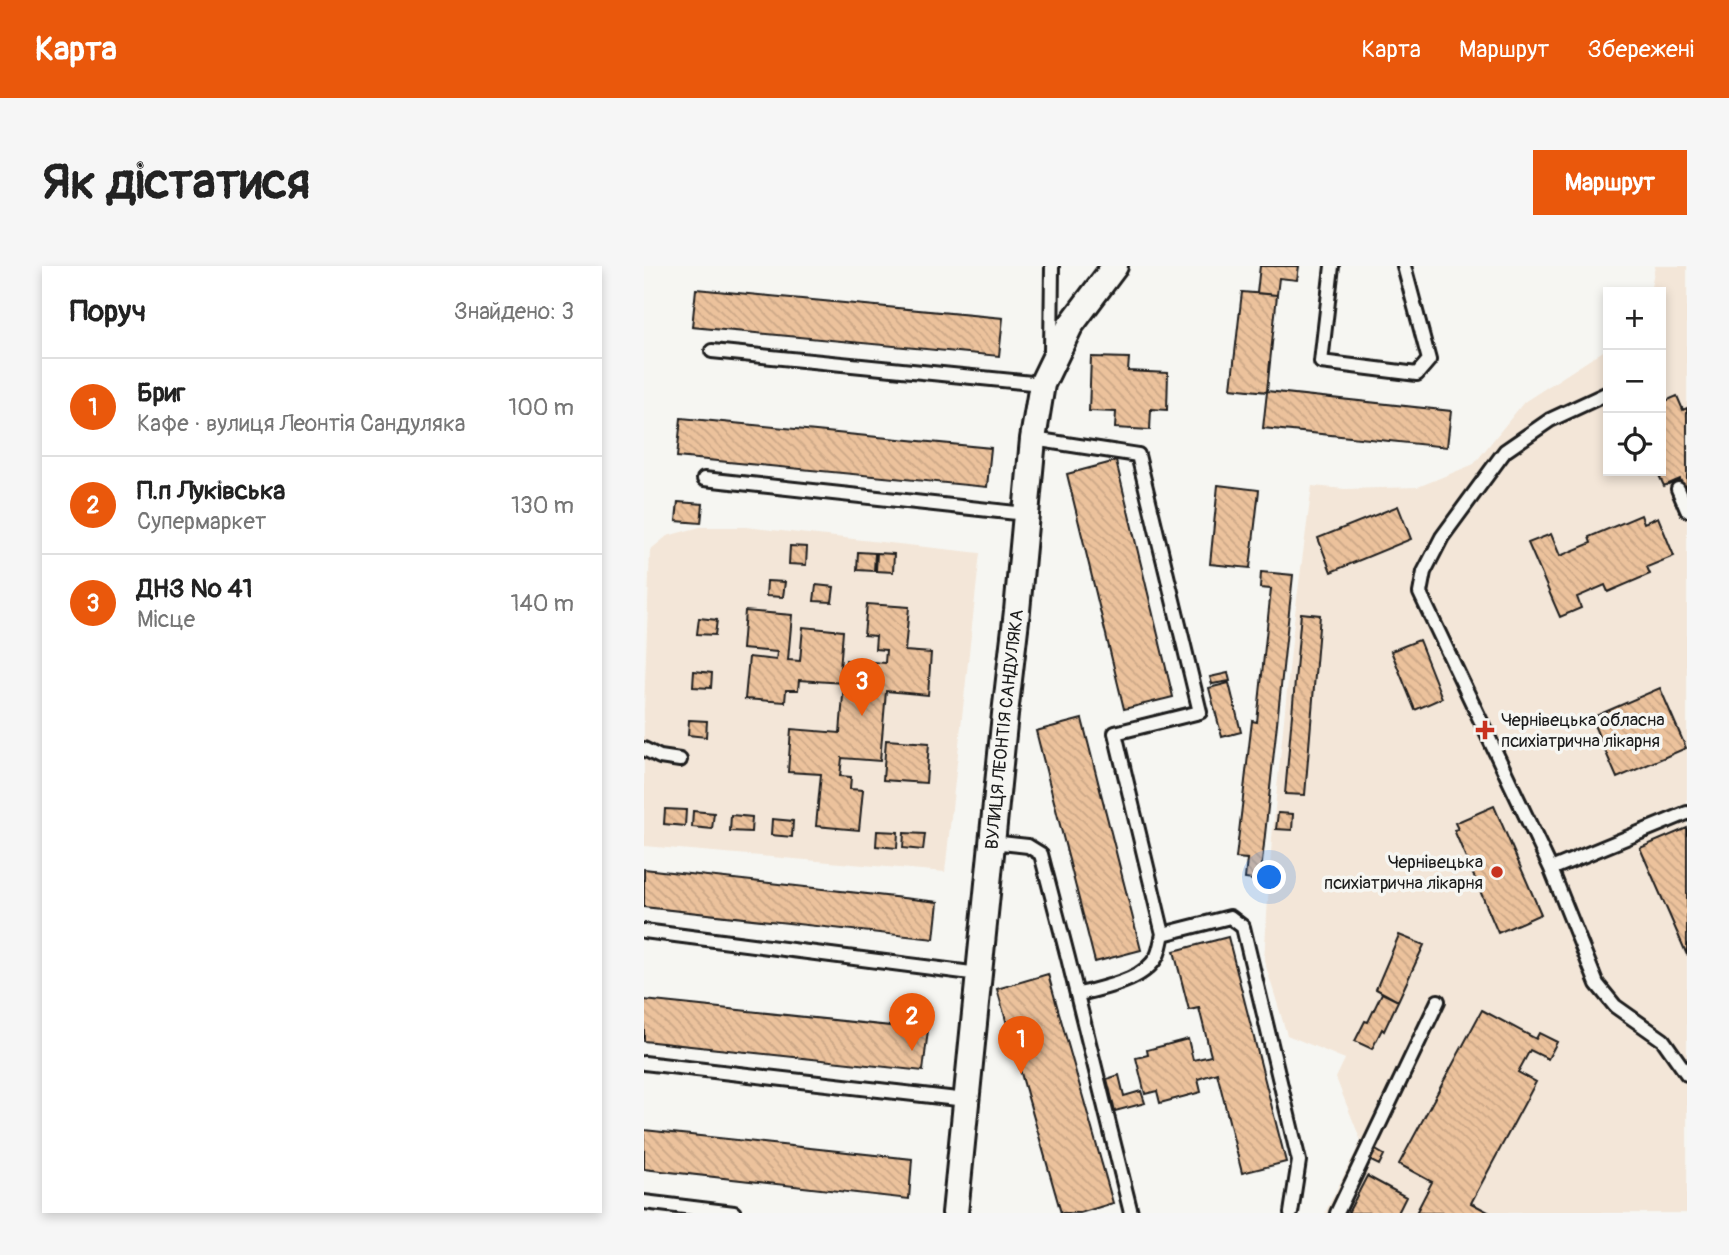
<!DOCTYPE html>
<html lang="uk">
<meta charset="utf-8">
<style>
:root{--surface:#fff;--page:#f6f6f6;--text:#222;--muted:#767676;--line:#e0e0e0;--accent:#ea580c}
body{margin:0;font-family:Pangolin,sans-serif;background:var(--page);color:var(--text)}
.controls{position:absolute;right:21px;top:21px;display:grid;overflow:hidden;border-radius:0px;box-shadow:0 4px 10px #0003}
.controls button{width:63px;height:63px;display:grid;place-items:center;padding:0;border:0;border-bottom:2px solid var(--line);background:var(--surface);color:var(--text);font:35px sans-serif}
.you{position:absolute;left:626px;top:612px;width:24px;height:24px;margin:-18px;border:5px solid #fff;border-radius:50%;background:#1a73e8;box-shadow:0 0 0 10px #1a73e833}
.badge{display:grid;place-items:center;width:46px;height:46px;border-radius:50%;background:var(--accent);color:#fff;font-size:23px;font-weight:700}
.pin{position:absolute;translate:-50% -58px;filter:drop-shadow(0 2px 4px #0008)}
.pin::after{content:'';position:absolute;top:37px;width:24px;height:21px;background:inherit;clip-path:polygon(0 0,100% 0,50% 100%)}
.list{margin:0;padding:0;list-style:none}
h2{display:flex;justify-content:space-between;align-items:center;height:91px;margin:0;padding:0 28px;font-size:30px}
h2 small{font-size:23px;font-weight:400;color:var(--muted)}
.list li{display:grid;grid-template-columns:46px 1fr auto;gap:21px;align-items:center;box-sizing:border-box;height:98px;padding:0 28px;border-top:2px solid var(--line)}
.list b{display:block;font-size:26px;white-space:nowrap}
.list p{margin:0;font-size:23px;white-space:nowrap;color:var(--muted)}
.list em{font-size:23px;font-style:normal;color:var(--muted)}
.icon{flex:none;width:38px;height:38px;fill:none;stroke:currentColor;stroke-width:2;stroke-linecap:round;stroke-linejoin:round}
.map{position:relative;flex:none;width:1043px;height:947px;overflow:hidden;border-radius:0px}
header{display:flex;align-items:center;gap:42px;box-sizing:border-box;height:98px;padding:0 35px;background:var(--accent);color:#fff}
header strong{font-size:33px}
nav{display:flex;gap:38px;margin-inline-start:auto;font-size:24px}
.intro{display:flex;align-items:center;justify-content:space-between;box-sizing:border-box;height:168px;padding:0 42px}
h1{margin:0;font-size:49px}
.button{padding:18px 32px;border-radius:0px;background:var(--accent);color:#fff;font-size:24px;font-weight:700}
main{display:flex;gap:42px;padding:0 42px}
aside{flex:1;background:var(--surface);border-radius:0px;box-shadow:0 4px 10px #0003}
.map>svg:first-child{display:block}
.built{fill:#f3e6d8}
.building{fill:url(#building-back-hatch);stroke:#1c1c1c;stroke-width:2}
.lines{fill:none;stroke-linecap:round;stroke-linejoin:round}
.service-casing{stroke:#1c1c1c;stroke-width:18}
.minor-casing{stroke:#1c1c1c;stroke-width:30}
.service{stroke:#f6f6f2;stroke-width:12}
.minor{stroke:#f6f6f2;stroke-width:24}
.poi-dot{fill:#c8321e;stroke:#f6f6f2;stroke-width:2.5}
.labels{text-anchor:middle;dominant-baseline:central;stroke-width:7;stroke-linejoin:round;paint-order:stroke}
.poi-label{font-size:18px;fill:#1c1c1c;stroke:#f6f6f2;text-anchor:start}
.street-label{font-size:18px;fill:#1c1c1c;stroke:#f6f6f2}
</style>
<header>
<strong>Карта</strong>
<nav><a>Карта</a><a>Маршрут</a><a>Збережені</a></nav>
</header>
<div class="intro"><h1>Як дістатися</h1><a class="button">Маршрут</a></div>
<main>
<aside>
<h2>Поруч<small>Знайдено: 3</small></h2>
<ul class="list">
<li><span class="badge">1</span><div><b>Бриг</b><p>Кафе · вулиця Леонтія Сандуляка</p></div><em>100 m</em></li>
<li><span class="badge">2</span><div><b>П.п Луківська</b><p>Супермаркет</p></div><em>130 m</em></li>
<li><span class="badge">3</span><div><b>ДНЗ № 41</b><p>Місце</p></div><em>140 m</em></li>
</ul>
</aside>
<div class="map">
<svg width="1043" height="947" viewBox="0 0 1043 947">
<defs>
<pattern id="building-back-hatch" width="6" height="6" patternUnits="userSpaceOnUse" patternTransform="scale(1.75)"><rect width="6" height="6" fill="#ecc29c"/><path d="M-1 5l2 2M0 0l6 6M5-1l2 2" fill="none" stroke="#caa686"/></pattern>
</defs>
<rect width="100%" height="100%" fill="#f6f6f2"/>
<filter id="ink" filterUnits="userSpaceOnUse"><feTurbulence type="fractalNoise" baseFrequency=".0143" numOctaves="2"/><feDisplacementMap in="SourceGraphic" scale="14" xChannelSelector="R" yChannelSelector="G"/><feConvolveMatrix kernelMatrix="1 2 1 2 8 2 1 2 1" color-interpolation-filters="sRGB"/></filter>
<g filter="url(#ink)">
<path class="built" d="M1011 0H1043V947H681L717 875 692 812 701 793 643 769 620 694 628 572 650 355 668 220 701 223 774 221 830 198 880 136 964 82V205H1017V26H1006Z
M56 261H101L336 287 301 606 0 580V444L6 284 23 270Z"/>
<path class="building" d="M616 0H655L653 14 635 12 633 29 613 27Z
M52 23 359 52 355 90 48 61Z
M598 26 633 29 623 125 807 145 803 181 619 162 623 126 587 122Z
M447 91 485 92 484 105 524 107 523 144 507 143 506 164 471 162 472 146 445 145Z
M1033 130 1039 144 1043 142V230L1036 213 1020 220 1013 205H1017V137Z
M37 152 347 182 343 221 33 191Z
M472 195 529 431 480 443 423 208Z
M574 219 615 224 606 302 566 298Z
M34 236 59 238 57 257 32 255Z
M754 240 767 273 687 306 674 272Z
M997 249 1000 257 1014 251 1030 290 1003 301 1006 308 964 326 961 319 933 331 937 342 916 351 884 277 907 268 916 290 947 277 945 271Z
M146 280 163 281 162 299 145 298Z
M214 286 231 287 230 305 213 304Z
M233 287 250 288 249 306 232 305Z
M617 306 649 309 616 615 601 613 603 593 592 592 608 455 613 456 627 323 616 322Z
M123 315 141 316 139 331 122 330Z
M172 319 190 321 188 336 170 335Z
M223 338 265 341 261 385 287 387 284 429 242 425 236 495 198 492 196 510 207 511 206 523 219 524 215 564 172 560 177 508 144 506 147 463 196 467 200 417 155 414 154 424H142L141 436 101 433 105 391 132 394 133 386 98 383 101 345 148 349 144 394 156 395 159 361 199 365 196 404 201 405 202 394 241 397 242 384 231 383 232 370 220 369Z
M657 347 676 349 661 529 641 528Z
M55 352 73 354 71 369 53 368Z
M775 374 798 432 771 444 747 385Z
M50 405 68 407 67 422 49 421Z
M584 407 586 415 568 418 566 411Z
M585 417 597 466 578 471 565 422Z
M1016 422 1042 482 973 512 947 452Z
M438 453 497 684 451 696 392 465Z
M45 454 63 455 62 471 44 469Z
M242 474 285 477 282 517 239 514Z
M850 540 897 648 854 667 810 564 814 563 811 557Z
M21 543 42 544 41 560 20 558Z
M49 545 70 547 68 563 48 561Z
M634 547 649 548 648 564 632 563Z
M87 549 108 551 107 566 86 565Z
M128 553 149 555 148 571 127 569Z
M1043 562V689L996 582Z
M233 565 254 566 253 582 232 580Z
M260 567 281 568 279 584 259 582Z
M0 603 294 636 290 673 0 641Z
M755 669 780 679 754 735 732 723Z
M584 671 642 896 598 907 573 807 554 813 557 826 516 837 513 825 501 828 492 792 504 789 503 784 544 773 549 794 567 790 555 742 545 744 530 685Z
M404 708 469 937 436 947H417L353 723Z
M738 727 754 735 740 765 738 763 728 783 711 775 721 755 724 756Z
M0 734 284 764 279 805 0 775Z
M838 744 892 773 895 767 913 776 904 793 886 784 874 806 892 816 827 937 846 947H772L788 916 755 898Z
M475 809 480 830 497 825 501 837 471 845 463 813Z
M0 864 268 893 265 933 0 903Z
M730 883 740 889 735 899 725 894Z
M723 910 762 931 754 947H704Z"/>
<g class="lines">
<defs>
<path id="service" d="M688 0 677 96 773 108 785 94 760 0
M68 85 398 118
M407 86 408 0
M964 127 906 154 861 185 798 271 780 306 776 327 907 603 953 718 971 740 1019 774 1043 808
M389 173 494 189 556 446 471 467 519 668 586 651 599 661 655 895 647 947
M60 213 382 248
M1034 223 1043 244
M0 483 16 491 36 494
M348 576 384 580 397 588 424 692 487 947
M907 603 1043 547
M0 665 335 708
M433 729C459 721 499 716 513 690 516 684 517 675 519 668
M0 797 322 834
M0 936 90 947
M693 947 794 735"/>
<g id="minor">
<path id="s1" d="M311 947 361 448 373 345 389 173 398 118 426 60 471 0"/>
</g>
</defs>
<use href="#service" class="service-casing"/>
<use href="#minor" class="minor-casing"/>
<use href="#service" class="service"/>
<use href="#minor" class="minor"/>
</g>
</g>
<g class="poi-dot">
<path d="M837.5 453.5h7v7h7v7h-7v7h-7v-7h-7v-7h7z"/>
<circle cx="853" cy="606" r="7"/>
</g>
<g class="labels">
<g class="poi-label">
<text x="857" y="454">Чернівецька обласна<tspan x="857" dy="21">психіатрична лікарня</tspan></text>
<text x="839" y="596" text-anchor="end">Чернівецька<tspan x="839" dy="21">психіатрична лікарня</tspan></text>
</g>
<g class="street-label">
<text stroke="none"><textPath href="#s1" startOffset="486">ВУЛИЦЯ ЛЕОНТІЯ САНДУЛЯКА</textPath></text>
</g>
</g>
</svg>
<div class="controls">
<button>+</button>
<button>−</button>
<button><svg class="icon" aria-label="locate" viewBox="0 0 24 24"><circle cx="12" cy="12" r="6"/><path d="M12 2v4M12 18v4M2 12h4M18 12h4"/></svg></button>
</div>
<div class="you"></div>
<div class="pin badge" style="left:377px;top:808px">1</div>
<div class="pin badge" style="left:268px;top:785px">2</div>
<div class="pin badge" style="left:218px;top:450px">3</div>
</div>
</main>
